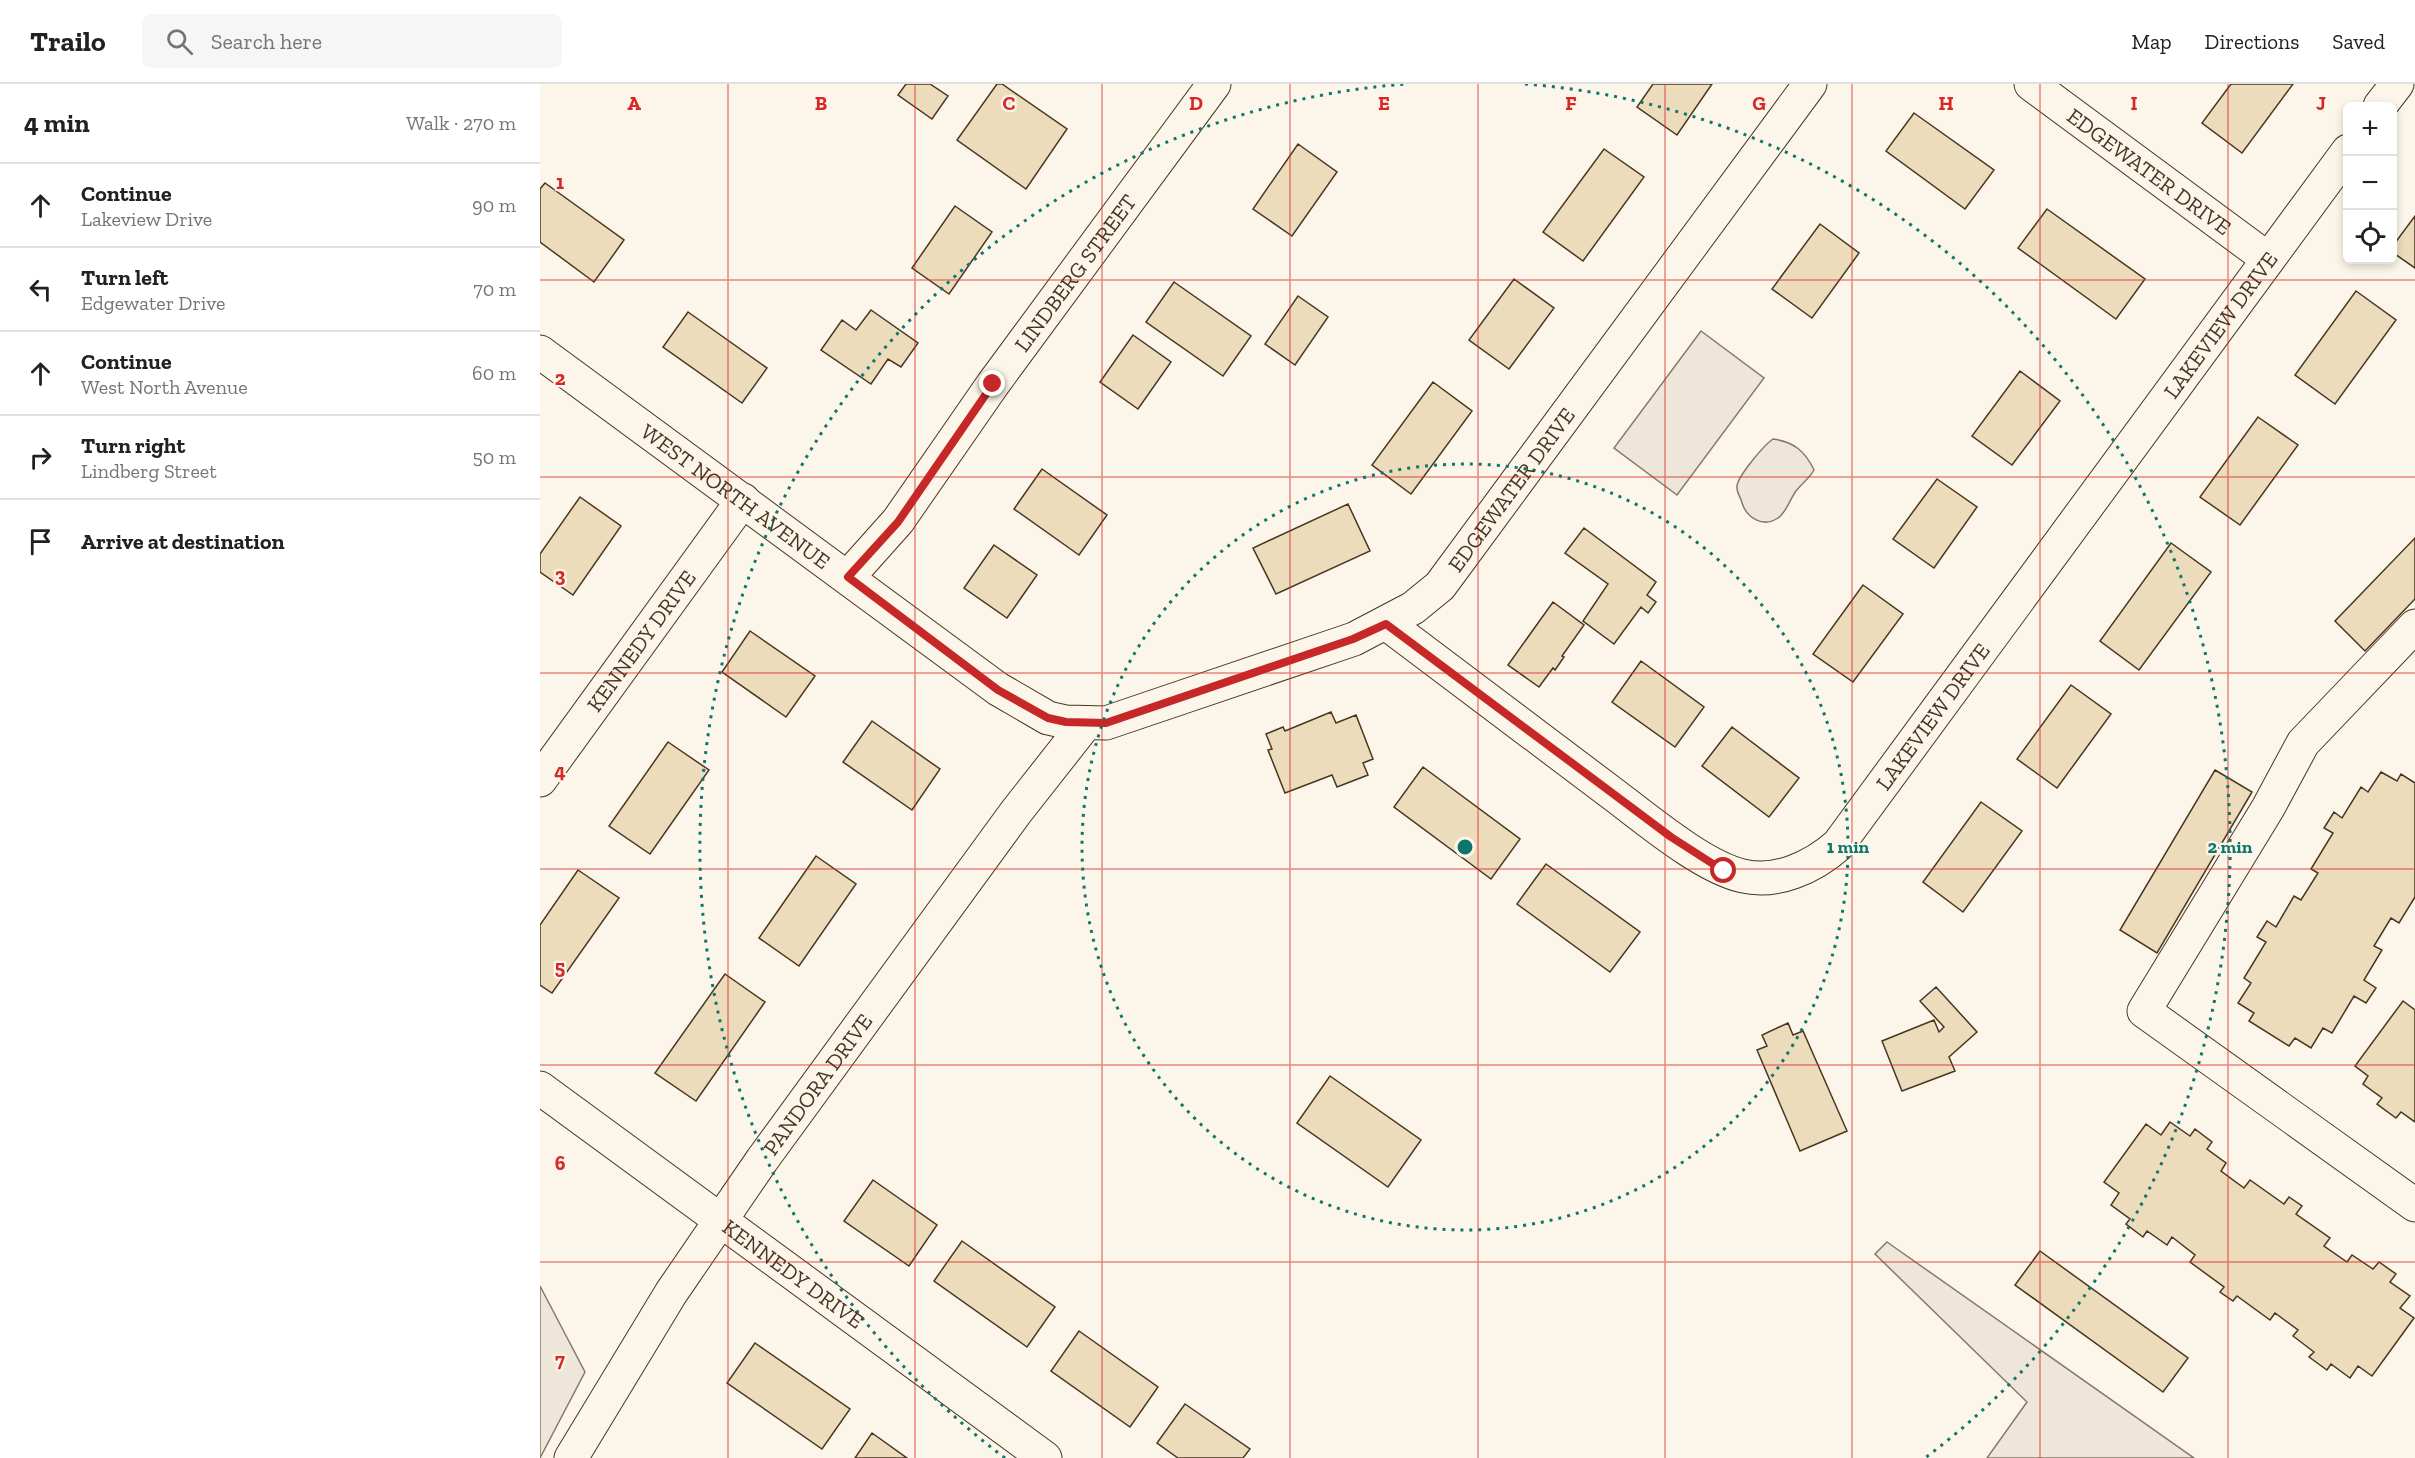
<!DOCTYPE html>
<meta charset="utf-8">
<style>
:root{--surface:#fff;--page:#f6f6f6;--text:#202124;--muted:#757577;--line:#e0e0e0}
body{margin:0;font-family:"Zilla Slab",serif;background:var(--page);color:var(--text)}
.controls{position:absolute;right:18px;top:18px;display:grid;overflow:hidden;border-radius:9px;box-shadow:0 3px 9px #0003}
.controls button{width:54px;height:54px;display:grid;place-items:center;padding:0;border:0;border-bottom:2px solid var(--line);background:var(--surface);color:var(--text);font:30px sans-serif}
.stop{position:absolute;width:18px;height:18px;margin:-14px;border:4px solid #c62828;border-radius:50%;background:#fff}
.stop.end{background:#c62828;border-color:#fff;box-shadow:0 2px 6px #0008}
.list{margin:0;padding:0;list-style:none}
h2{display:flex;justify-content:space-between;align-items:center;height:78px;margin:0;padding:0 24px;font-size:26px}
h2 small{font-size:20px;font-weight:400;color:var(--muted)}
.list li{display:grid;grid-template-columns:39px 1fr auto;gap:18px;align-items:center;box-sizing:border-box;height:84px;padding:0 24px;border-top:2px solid var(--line)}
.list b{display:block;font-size:22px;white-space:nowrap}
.list p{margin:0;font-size:20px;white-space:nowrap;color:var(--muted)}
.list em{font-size:20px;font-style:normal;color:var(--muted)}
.icon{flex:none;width:33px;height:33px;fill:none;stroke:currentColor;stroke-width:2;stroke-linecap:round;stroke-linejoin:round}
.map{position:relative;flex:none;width:1875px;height:1374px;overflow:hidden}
header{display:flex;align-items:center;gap:36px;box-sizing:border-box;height:84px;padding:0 30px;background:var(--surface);border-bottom:2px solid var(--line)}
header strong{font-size:28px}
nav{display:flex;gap:33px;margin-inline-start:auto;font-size:21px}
.search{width:420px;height:54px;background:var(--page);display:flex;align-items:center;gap:15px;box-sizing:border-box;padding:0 21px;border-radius:9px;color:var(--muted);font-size:22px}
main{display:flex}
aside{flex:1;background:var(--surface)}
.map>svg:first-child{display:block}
.green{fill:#ede6d9;stroke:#887966;stroke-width:1.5}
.building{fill:#ecdcbc;stroke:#4a3520;stroke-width:1.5}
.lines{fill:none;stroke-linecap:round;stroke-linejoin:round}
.minor-casing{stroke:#4a3520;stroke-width:35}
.minor{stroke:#fbf6e9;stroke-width:33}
.route{stroke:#c62828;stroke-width:8}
.grid{fill:none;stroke:#d62828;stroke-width:1.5;stroke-opacity:0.55}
.ring{fill:none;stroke:#0f766e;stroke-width:3;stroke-dasharray:3 6}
.labels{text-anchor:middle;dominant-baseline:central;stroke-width:4.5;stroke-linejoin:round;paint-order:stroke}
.street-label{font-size:22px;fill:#4a3520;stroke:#fbf6e9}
.grid-label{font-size:20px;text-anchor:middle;font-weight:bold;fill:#d62828;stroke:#fbf6e9;stroke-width:4.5;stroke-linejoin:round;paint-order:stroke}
.centre{fill:#0f766e;stroke:#fbf6e9;stroke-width:3}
.ring-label{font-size:18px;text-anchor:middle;font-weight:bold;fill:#0f766e;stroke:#fbf6e9;stroke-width:4.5;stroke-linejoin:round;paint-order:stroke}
</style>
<header>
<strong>Trailo</strong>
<div class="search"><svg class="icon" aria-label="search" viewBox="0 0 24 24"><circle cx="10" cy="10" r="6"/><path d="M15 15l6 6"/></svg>Search here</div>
<nav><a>Map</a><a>Directions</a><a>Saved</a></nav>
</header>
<main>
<aside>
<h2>4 min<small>Walk · 270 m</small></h2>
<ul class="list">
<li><svg class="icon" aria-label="ahead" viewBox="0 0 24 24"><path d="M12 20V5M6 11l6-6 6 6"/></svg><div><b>Continue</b><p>Lakeview Drive</p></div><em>90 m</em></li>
<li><svg class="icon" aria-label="left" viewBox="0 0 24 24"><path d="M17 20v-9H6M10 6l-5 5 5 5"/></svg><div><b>Turn left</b><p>Edgewater Drive</p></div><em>70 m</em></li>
<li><svg class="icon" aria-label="ahead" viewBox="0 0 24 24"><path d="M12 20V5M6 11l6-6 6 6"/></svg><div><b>Continue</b><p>West North Avenue</p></div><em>60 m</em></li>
<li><svg class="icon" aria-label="right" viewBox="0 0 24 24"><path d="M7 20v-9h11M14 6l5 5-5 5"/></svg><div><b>Turn right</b><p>Lindberg Street</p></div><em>50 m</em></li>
<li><svg class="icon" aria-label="arrive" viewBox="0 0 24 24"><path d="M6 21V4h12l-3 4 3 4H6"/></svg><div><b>Arrive at destination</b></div></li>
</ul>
</aside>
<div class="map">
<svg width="1875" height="1374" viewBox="0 0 1875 1374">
<rect width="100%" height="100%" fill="#fbf6e9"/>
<path class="green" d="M1161 247 1224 294 1137 411 1074 364Z
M1233 355C1254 358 1265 367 1274 386 1269 395 1262 399 1256 407 1250 415 1246 429 1238 434 1223 444 1207 434 1202 419 1201 413 1196 409 1197 402 1198 392 1224 361 1233 355Z
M1347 1158 1654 1374H1447L1487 1318 1335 1170Z
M0 1202 45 1288 0 1374Z"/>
<path class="building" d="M366 0H390L408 12 392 35 358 11Z
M457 0H462L527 45 486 105 417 56Z
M1113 0H1172L1137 51 1097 23Z
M1691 0H1753L1702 69 1662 39Z
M1374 29 1454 86 1425 125 1346 67Z
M758 60 797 88 752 152 713 125Z
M1064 65 1104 93 1043 177 1003 148Z
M5 99 84 156 54 198 0 158V105Z
M415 122 452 148 409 210 372 184Z
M1507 125 1605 195 1576 235 1478 164Z
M1875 132V184L1852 168V163Z
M1280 140 1319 169 1272 234 1232 205Z
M974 195 1014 224 969 285 929 256Z
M634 198 711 252 683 292 606 238Z
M1816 207 1856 236 1795 320 1755 291Z
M758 212 788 233 755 281 725 260Z
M331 226 378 259 361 283 348 275 331 300 281 266 302 236 316 246Z
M148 228 227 284 202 319 123 263Z
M593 251 631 278 598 325 560 298Z
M1480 287 1520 317 1472 381 1432 352Z
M893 298 932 327 871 410 832 381Z
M1718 333 1758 361 1700 441 1660 413Z
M502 385 567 431 539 471 474 425Z
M1397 395 1437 423 1394 484 1353 455Z
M40 413 81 442 33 511 0 488V470Z
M808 420 830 467 736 510 713 464Z
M1044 444 1116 498 1107 511 1116 518 1108 529 1101 523 1074 560 1043 537 1068 500 1025 469Z
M1875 454V515L1825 567 1795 537Z
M1631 459 1671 488 1599 586 1560 557Z
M454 461 497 491 467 534 424 504Z
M1323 501 1363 530 1313 598 1273 570Z
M1013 518 1044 541 1022 572 1024 573 1015 586 1013 584 999 603 968 581Z
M210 547 275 592 246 633 182 588Z
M1101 577 1164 623 1135 663 1072 618Z
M1531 601 1571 630 1517 704 1477 675Z
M791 628 796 639 816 631 833 675 823 679 828 691 797 703 792 691 745 709 728 666 732 665 726 650 743 643 745 647Z
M332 637 400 685 372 726 303 678Z
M1192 643 1259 694 1229 733 1162 682Z
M128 658 169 686 110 770 69 742Z
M883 683 980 755 951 795 854 723Z
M1675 686 1712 708 1617 869 1580 846Z
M1841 688 1857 697 1861 690 1875 699V813L1859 839 1851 834 1834 862 1842 866 1824 896 1836 904 1826 919 1814 912 1792 949 1783 944 1771 964 1755 954 1749 962 1709 937 1714 929 1698 919 1711 899 1704 894 1726 858 1717 853 1727 837 1736 843 1754 812 1761 816 1778 789 1771 785 1793 749 1784 744 1794 728 1802 734 1821 703 1828 708Z
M1441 718 1482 747 1423 828 1383 798Z
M276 772 316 800 259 882 219 854Z
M1006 780 1100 848 1070 888 977 820Z
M38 786 79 814 12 909 0 901V841Z
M185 890 225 918 156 1017 115 989Z
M1396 903 1437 948 1409 973 1415 987 1362 1007 1342 957 1394 936 1399 948 1404 943 1380 917Z
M1863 917 1875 926V1038L1861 1028 1856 1034 1837 1020 1842 1014 1823 1000 1828 992 1815 982Z
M1248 939 1253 951 1263 947 1307 1047 1260 1067 1217 966 1227 962 1222 951Z
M790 992 881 1056 848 1103 757 1039Z
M1630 1038 1650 1052 1655 1045 1672 1058 1667 1065 1686 1079 1681 1087 1704 1104 1710 1096 1744 1120 1749 1113 1762 1122 1756 1130 1790 1154 1784 1162 1807 1178 1812 1171 1833 1185 1839 1178 1856 1190 1850 1198 1870 1212 1860 1224 1874 1234 1832 1292 1818 1282 1810 1294 1791 1280 1787 1286 1769 1273 1774 1268 1753 1252 1758 1246 1735 1229 1730 1236 1697 1212 1693 1217 1680 1208 1684 1203 1650 1178 1655 1171 1632 1153 1627 1161 1607 1147 1603 1153 1586 1140 1590 1135 1571 1121 1579 1109 1564 1098 1606 1040 1621 1051Z
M333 1096 397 1141 369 1182 304 1137Z
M422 1157 515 1223 487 1263 394 1197Z
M1500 1167 1648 1274 1623 1308 1475 1201Z
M539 1247 618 1303 590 1343 511 1287Z
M215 1259 310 1325 282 1365 187 1299Z
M645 1320 710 1365 703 1374H638L617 1359Z
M332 1349 367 1374H315Z"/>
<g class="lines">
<defs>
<g id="minor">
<path id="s1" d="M1491 0 1728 175"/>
<path d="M1840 22 1857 0"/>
<path id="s2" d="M0 268 458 605 508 634 526 638 566 639 814 555 873 524 900 502 1270 0"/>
<path id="s3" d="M308 493 358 437 453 300 674 0"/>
<path id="s4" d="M846 539C921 595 995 651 1069 707 1104 733 1162 783 1203 792 1237 800 1273 783 1298 761L1808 67"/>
<path d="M1875 542 1763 659 1728 724 1604 927 1875 1121"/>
<path id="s5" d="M0 696 203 416"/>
<path id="s6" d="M0 1004 505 1374"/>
<path id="s7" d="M31 1374 131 1209 222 1076 476 728 546 639"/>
</g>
</defs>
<use href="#minor" class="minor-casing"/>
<use href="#minor" class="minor"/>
</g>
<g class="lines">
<path class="route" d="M453 300 358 438 308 493 458 606 508 634 526 638 566 639 813 555 846 540 1131 753 1184 787"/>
</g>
<path class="grid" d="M188 0V1374M375 0V1374M562 0V1374M750 0V1374M938 0V1374M1125 0V1374M1312 0V1374M1500 0V1374M1688 0V1374M0 196H1875M0 393H1875M0 589H1875M0 785H1875M0 981H1875M0 1178H1875"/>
<g class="ring">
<circle cx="925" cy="763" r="383"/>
<path d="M465 1374A765 765 0 0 1 865 0M985 0A765 765 0 0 1 1385 1374"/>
</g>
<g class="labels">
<g class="street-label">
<text stroke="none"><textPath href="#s1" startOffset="147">EDGEWATER DRIVE</textPath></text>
<text stroke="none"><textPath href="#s3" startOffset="380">LINDBERG STREET</textPath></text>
<text stroke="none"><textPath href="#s4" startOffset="1188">LAKEVIEW DRIVE</textPath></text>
<text stroke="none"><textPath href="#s2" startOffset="1168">EDGEWATER DRIVE</textPath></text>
<text stroke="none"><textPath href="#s2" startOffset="243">WEST NORTH AVENUE</textPath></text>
<text stroke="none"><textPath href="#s5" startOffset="172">KENNEDY DRIVE</textPath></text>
<text stroke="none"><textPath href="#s4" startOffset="702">LAKEVIEW DRIVE</textPath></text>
<text stroke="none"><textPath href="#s7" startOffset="448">PANDORA DRIVE</textPath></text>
<text stroke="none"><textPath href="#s6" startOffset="314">KENNEDY DRIVE</textPath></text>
</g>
</g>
<g class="grid-label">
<text x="94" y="26">A</text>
<text x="281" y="26">B</text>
<text x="469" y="26">C</text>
<text x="656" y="26">D</text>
<text x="844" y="26">E</text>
<text x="1031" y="26">F</text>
<text x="1219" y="26">G</text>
<text x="1406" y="26">H</text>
<text x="1594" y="26">I</text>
<text x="1781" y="26">J</text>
<text x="20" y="105">1</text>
<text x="20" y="301">2</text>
<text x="20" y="498">3</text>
<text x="20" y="694">4</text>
<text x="20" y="890">5</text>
<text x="20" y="1086">6</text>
<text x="20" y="1283">7</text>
</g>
<circle cx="925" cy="763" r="9" class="centre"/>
<g class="ring-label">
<text x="1308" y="769">1 min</text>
<text x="1690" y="769">2 min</text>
</g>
</svg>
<div class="controls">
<button>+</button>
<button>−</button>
<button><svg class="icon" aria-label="locate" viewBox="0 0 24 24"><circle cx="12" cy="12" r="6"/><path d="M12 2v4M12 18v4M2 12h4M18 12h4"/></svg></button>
</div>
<div class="stop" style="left:1184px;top:787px"></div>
<div class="stop end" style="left:453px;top:300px"></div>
</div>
</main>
